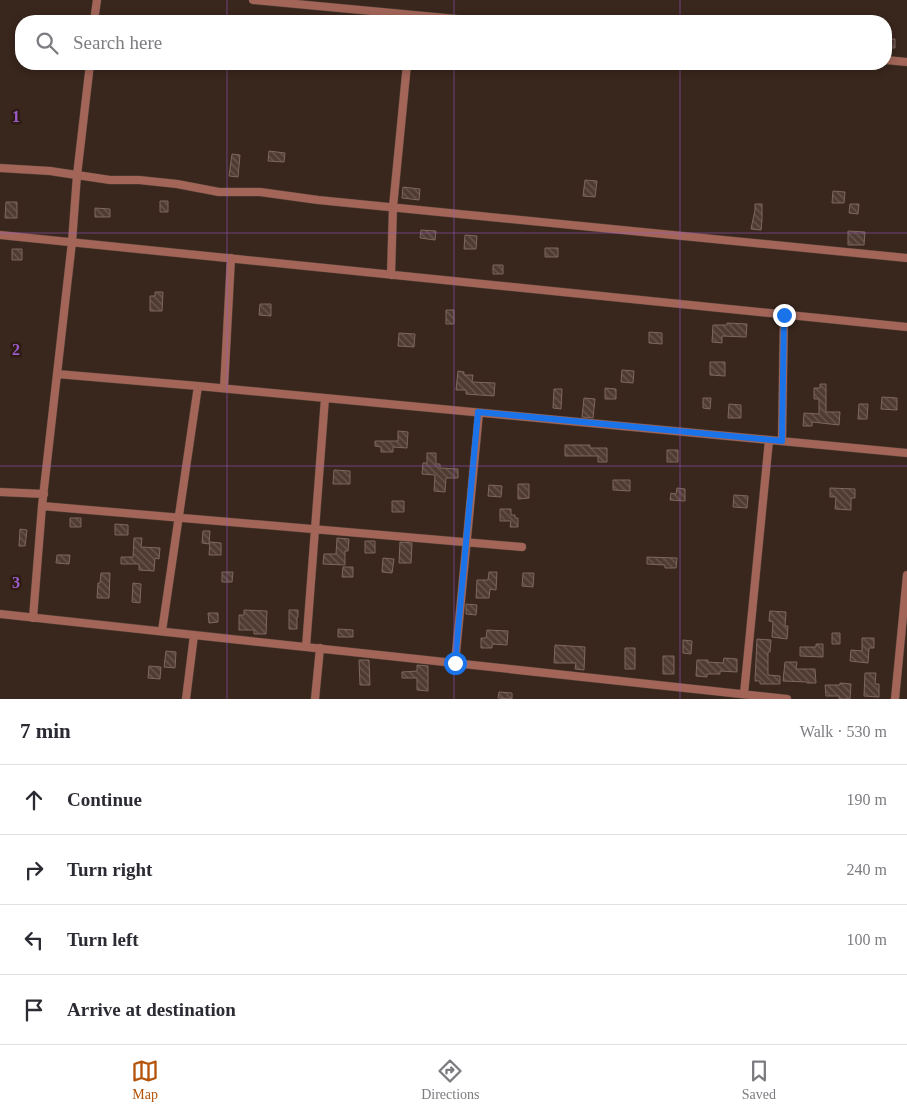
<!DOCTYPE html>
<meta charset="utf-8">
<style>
:root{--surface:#fff;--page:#f7f7f7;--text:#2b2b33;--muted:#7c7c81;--line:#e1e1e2;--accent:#b45309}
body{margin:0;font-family:Georgia,serif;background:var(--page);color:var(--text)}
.stop{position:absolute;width:15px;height:15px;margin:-11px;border:4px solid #1a73e8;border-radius:50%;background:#fff}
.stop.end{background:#1a73e8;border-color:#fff;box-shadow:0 1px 5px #0008}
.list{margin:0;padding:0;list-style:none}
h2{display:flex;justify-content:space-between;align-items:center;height:65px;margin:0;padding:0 20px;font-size:21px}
h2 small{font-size:16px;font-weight:400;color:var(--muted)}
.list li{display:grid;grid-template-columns:32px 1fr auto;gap:15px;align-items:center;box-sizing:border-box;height:70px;padding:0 20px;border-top:1px solid var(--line)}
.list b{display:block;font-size:19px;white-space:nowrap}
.list em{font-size:16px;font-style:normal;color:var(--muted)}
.icon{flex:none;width:28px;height:28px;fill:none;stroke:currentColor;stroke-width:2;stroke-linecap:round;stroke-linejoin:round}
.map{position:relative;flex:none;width:907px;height:699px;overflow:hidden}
.search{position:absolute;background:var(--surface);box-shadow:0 2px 8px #0003;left:15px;right:15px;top:15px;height:55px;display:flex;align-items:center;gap:12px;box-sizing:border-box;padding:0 18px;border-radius:20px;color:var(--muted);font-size:19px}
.sheet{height:345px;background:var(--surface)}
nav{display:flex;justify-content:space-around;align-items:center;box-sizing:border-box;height:70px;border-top:1px solid var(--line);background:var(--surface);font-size:14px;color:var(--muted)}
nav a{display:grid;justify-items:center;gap:2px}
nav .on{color:var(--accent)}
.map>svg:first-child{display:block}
.building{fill:url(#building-back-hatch);stroke:#7e675e}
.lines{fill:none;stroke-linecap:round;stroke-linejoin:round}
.minor-casing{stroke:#544239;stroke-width:9}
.minor{stroke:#a26558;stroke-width:8}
.route{stroke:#1a73e8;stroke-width:6}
.grid{fill:none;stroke:#9b5cc9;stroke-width:1;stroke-opacity:0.55}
.grid-label{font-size:16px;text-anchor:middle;font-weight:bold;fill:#9b5cc9;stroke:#2e1c14;stroke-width:5;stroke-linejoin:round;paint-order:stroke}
</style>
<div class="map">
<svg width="907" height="699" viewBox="0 0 907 699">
<defs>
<pattern id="building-back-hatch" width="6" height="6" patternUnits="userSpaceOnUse" patternTransform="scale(1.25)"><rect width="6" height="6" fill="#503b32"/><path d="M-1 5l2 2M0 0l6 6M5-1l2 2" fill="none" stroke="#6a5850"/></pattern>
</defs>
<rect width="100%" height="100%" fill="#39261d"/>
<path class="building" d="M886 39H895V48H886Z
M269 151 285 153 284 162 268 161Z
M232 154 240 155 238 177 229 176Z
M585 180 597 181 595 197 583 196Z
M403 187 420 189 419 200 402 198Z
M833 191 845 192 844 203H832Z
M160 201H168V212H160Z
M6 202H17V218H5Z
M755 204H762V220L761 230 751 229 755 210Z
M850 204H859L858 214 849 213Z
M95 208 110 209V217H95Z
M421 230 436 231 435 240 420 238Z
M848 231 865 232 864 245H848Z
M465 235 477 236 476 249H464Z
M545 248H558V257H545Z
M12 249H22V260H12Z
M493 265H503V274H493Z
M155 292H163L162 311H150V296H155Z
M260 304H271V316L259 315Z
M446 310H454V324H446Z
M727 323 747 324 746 337 722 336V343L712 342 713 325H727Z
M649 332 662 333V344L649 343Z
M399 333 415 334 414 347 398 346Z
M710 362H725V376L710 375Z
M622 370 634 371 633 383 621 382Z
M458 371 464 372V375H473L472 382 495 383 494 396 466 394V390H456Z
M820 384H826V412H840L839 425 812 422V426H803L804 413 819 414V399H814V388H820Z
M605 388 616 389V399H605Z
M554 389H562L561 409 553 408Z
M882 397 897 398V410L881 409Z
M584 398 595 399 593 418 582 417Z
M703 398H711L710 409 703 408Z
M729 404 741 405V418H728Z
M859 404H868L867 419H858Z
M398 431 408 432 407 448 393 447V452H381V447L375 446V441H398Z
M565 445H590V448H607V462H598V456H565Z
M667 450H678V462H667Z
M427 453H436V464H440V468L458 469V478H446L445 492 434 491 435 475 422 474 423 463H427Z
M334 470 350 471V484H333Z
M613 480H630V491L613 490Z
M518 484H529V498L518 499Z
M489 485 502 486 501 497 488 496Z
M677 488 685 489V501L670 500 671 493 676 494Z
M830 488 855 489V498H851V510L835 509 836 497H830Z
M734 495 748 496 747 508 733 507Z
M392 501H404V512H392Z
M500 509H511V515H515V518H518V527H510L511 521H500Z
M70 518H81V527H70Z
M115 524 128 525V535H115Z
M20 529 27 530 25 546H19Z
M203 531H210L209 544 202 543Z
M134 538H142L141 547 160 548 159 559 155 558 154 571 139 570V564H121V557H133Z
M337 538 349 539 348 551H345V565L323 564 324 554H336Z
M365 541H375V553H365Z
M210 542 221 543V555H209Z
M400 542 412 543 411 563H399Z
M57 555H70L69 564 56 563Z
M647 557 677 558 676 568H665V565L647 564Z
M383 558 394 559 392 573 382 572Z
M343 567H353V577H342Z
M222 572H233L232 582H222Z
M489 572H497L496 590 490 589 489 598H476L477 580H488Z
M101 573H110L109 598H97L98 583H100Z
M523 573H534L533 587 522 586Z
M133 583 141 584 140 603 132 602Z
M466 604 477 605 476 615 466 614Z
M244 610 267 611 266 634H254V630H239V615H244Z
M289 610H298V617H297V629H289Z
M770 611 786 612 785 626H788L787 639 772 637 773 622 769 621Z
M208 613H218V622L209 623Z
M338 629 353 630V637H338Z
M487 630 508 631 507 645 492 644V648H481V638H486Z
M832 633H840V644H832Z
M862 638H874V648H869L868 663 850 661 851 650 862 651Z
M757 639 771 640 770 652H768V675L780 676V684H760V681H755Z
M683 640 692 641 691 654 683 653Z
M816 644H823V657L800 656V647H816Z
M555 645 585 647 584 670 575 669 576 663H554Z
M625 648H635V669H625Z
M166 651 176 652 175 668 164 667Z
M663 656H674V674H663Z
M724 658 737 659V672L720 671V674H707V677L696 676 697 660H708V662L723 663Z
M359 660H369L370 685H360Z
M785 662H797L796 669H815L816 683H807V682L783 681Z
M417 665 428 666V691L417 690V678H402V672L417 671Z
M149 666 161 667 160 679 148 678Z
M865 673H876L875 684H879V697L864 696Z
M840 683 851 684 850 699H839V696H826L825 685H840Z
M499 692 512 693V699L498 698Z"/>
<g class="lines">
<defs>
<path id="minor" d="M253 0 478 21
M94 21 97 0
M886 60 907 62
M0 168 50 171 110 180H139L177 184 219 192H260L318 200 907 258
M0 235 907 327
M391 275 393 207 407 64
M57 374 198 386
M224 388 231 258
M782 441 784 315
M0 492 44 494
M42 506 522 547
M0 614 787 699
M33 618 42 506 72 242 77 175 90 64
M162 631 198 386 907 453
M306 647 325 398
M455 663 479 413
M744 694 769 440
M186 699 194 635
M315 699 320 648
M895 699 907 575"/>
</defs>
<use href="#minor" class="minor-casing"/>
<use href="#minor" class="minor"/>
</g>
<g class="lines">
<path class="route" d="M455 663 478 412 782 441 784 315"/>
</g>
<path class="grid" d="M227 0V21M454 0V21M680 0V21M227 64V699M454 64V699M680 64V699M0 233H907M0 466H907"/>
<g class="grid-label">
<text x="16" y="122">1</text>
<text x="16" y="355">2</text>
<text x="16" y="588">3</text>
</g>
</svg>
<div class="stop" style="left:455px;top:663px"></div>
<div class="stop end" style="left:784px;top:315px"></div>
<div class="search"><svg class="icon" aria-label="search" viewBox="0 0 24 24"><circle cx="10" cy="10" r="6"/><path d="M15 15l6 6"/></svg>Search here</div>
</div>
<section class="sheet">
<h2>7 min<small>Walk · 530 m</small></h2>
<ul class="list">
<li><svg class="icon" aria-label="ahead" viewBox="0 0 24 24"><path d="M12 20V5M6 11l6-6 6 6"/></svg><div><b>Continue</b></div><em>190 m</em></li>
<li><svg class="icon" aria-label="right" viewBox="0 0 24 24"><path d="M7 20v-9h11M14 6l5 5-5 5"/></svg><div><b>Turn right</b></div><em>240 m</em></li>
<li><svg class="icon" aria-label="left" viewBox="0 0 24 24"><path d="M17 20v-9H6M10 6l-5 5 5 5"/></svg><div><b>Turn left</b></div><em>100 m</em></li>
<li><svg class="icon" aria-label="arrive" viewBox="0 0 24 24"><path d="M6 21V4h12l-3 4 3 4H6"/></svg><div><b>Arrive at destination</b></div></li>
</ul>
</section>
<nav>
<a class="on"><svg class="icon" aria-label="map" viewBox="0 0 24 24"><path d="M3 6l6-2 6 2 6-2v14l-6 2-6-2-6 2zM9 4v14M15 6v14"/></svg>Map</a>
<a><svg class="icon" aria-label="directions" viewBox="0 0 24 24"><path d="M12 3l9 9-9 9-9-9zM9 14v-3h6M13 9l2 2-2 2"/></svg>Directions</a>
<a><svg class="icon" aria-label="saved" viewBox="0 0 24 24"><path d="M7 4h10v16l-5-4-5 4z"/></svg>Saved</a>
</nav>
